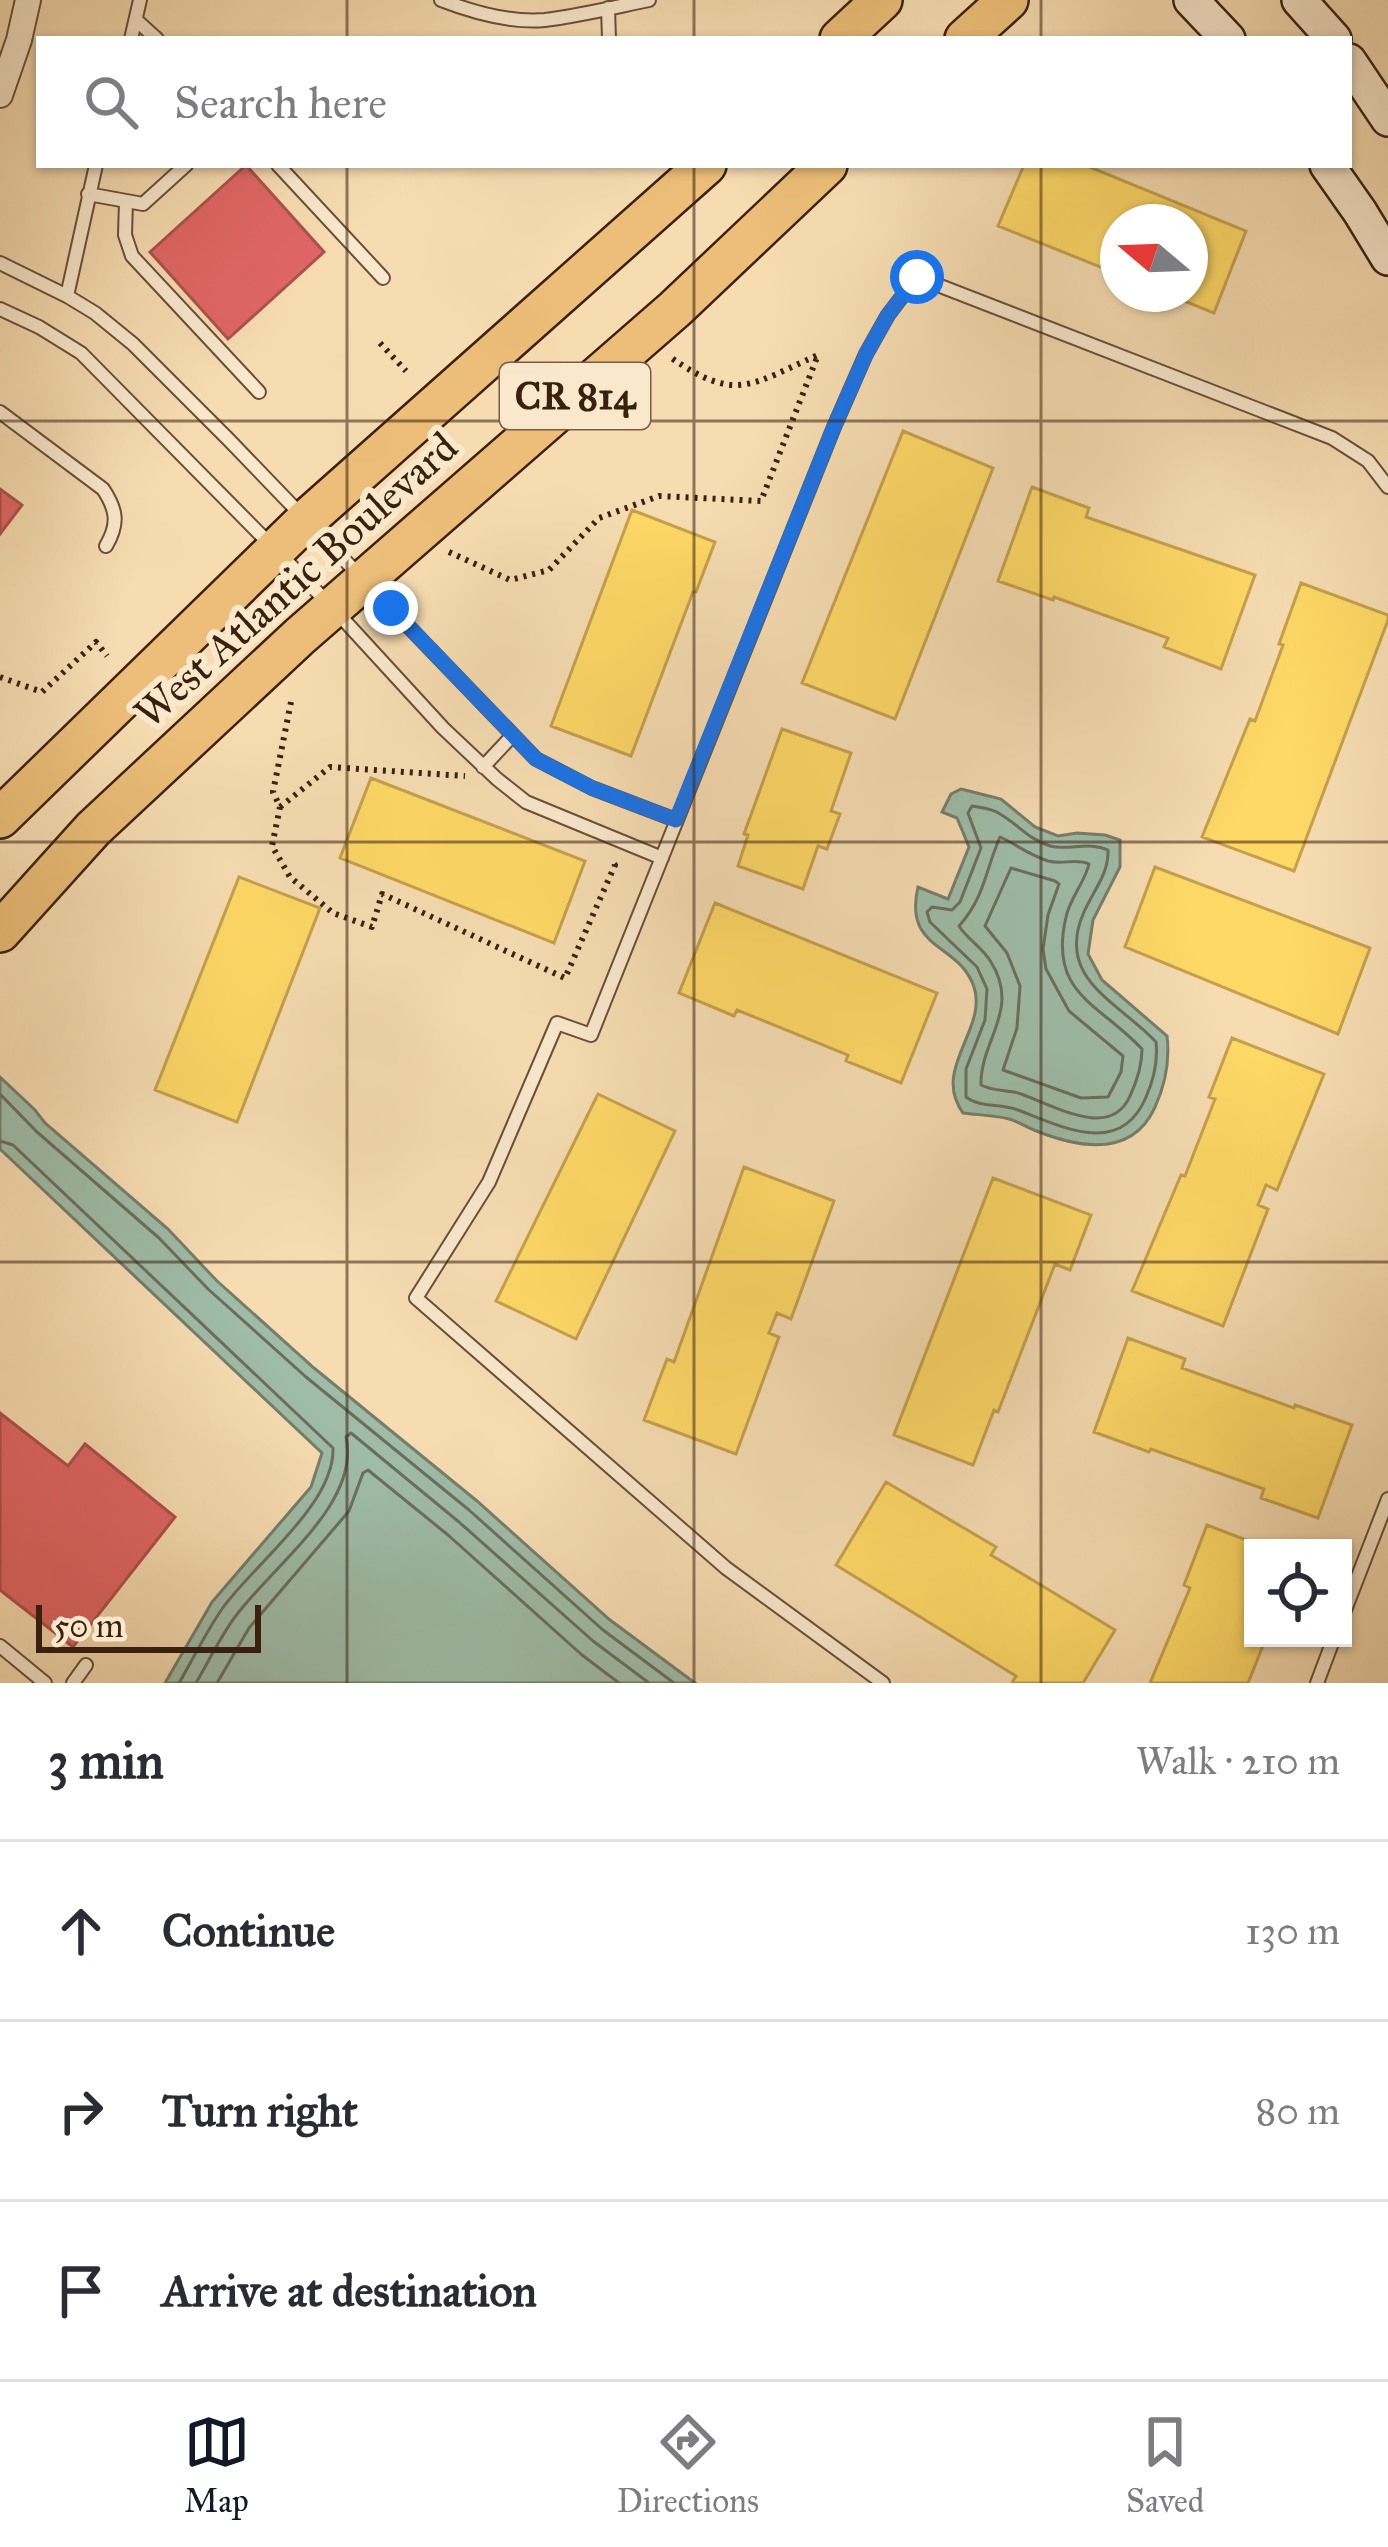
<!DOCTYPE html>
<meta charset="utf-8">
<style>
:root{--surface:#fff;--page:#f2f2f3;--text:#2b2b33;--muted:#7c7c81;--line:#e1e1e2;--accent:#111827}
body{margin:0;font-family:"IM FELL Great Primer",serif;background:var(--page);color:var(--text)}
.controls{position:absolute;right:36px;bottom:36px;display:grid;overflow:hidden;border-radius:0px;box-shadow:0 3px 9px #0004}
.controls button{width:108px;height:108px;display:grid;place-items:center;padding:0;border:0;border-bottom:3px solid var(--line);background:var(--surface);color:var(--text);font:60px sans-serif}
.compass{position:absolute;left:1100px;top:204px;width:108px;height:108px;border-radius:50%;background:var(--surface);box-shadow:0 3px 9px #0004;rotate:289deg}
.scale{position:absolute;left:36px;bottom:30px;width:225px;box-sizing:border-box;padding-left:12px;border:6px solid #3a210f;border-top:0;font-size:33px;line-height:42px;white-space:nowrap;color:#3a210f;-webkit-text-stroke:9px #fae8cd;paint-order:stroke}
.stop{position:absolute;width:36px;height:36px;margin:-27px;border:9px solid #1a73e8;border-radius:50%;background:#fff}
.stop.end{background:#1a73e8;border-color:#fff;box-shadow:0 3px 12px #0008}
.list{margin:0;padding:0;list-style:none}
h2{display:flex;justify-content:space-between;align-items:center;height:156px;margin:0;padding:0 48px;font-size:51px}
h2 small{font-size:39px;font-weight:400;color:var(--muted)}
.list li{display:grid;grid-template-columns:78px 1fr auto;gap:36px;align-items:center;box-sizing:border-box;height:180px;padding:0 48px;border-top:3px solid var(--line)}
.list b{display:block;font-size:45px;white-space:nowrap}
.list em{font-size:39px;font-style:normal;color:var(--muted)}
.icon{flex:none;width:66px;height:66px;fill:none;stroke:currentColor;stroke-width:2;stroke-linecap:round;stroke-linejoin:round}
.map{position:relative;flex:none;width:1388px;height:1683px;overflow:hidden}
.search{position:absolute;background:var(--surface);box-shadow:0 3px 9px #0004;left:36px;right:36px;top:36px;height:132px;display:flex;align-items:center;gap:30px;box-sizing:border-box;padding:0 42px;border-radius:0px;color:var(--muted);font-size:45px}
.sheet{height:696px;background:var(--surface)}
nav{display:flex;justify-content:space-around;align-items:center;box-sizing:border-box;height:168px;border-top:3px solid var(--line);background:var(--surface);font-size:33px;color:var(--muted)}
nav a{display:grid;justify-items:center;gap:6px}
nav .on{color:var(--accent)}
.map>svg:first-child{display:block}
.water{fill:#9ebca8;stroke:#767e6b;stroke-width:3}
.homes{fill:#ffd966;stroke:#c4a24c;stroke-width:3}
.shops{fill:#e06666;stroke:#ae514c;stroke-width:3}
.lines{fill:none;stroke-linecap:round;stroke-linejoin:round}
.shore{stroke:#6c6e5c;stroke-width:3}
.lane-casing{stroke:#695038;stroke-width:16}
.street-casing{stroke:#695038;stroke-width:28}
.secondary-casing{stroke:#3a210f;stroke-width:38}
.primary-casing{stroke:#3a210f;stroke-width:44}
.path{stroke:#3a210f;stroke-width:6;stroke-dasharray:3 6;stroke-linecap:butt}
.lane{stroke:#fae8cd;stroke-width:12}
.street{stroke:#fae8cd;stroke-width:24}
.secondary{stroke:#fae8cd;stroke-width:33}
.primary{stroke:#ecbe79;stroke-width:39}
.route{stroke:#1a73e8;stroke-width:15}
.grid{fill:none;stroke:#3a210f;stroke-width:3;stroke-opacity:0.55}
.labels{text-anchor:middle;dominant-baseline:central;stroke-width:12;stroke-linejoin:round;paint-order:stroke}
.shield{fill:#fae8cd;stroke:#745d48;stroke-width:3}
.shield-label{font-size:39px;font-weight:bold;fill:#3a210f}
.street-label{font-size:42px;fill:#3a210f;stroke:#fae8cd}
</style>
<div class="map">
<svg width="1388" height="1683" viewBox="0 0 1388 1683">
<rect width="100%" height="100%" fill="#f7dcb2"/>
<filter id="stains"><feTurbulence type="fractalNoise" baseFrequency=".00167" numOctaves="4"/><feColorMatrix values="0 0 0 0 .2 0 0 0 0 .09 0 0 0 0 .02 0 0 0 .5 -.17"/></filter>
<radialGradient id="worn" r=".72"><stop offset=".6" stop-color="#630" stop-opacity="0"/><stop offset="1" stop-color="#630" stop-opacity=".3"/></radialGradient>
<path class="water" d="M961 789 1001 799 1035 827 1058 836 1077 833 1105 835 1120 840V867L1093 920 1088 954 1102 980 1167 1036C1170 1061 1166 1083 1155 1107 1132 1158 1078 1148 1034 1130 1026 1127 1017 1121 1009 1119 994 1115 977 1115 963 1113 931 1069 988 1029 974 987 959 942 903 951 918 887L948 899 969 847 957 818 942 812 951 794Z
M0 1077 35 1110 45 1123 168 1229 216 1280 314 1368 477 1501 610 1620 695 1683H165L212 1602 311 1487 322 1453 0 1149Z"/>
<path class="homes" d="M1024 165H1085L1246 231 1214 313 1167 294H1190V222H1118V274L998 226Z
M903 431 993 468 895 719 802 683Z
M1032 487 1089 508 1086 517 1255 575 1221 669 1164 647 1168 638 1054 597 1053 600 998 581Z
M632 510 715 542 696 592H693L631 756 551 726Z
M1301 583 1388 615V620L1294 871 1202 837 1250 719 1255 721 1283 645 1279 644Z
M782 729 851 753 831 811 840 814 827 849 818 846 803 889 738 866 748 835 744 834Z
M371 778 585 861 554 943 340 858Z
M1155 867 1370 948 1338 1034 1125 947Z
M239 877 320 908 237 1122 155 1090Z
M715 903 937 993 901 1083 846 1061 848 1055 737 1010 734 1016 679 993Z
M1232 1038 1324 1074 1277 1190 1266 1185 1258 1205 1268 1209 1223 1326 1132 1291 1181 1175 1185 1176 1215 1099 1209 1097Z
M598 1094 675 1131 576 1339 496 1301Z
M744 1167 834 1201 791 1319 777 1313 769 1333 779 1337 736 1454 644 1420 667 1359 674 1362Z
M993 1178 1091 1215 1070 1270 1055 1264 998 1412 994 1410 973 1465 894 1435Z
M1128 1338 1185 1359 1182 1368 1294 1408 1295 1405 1352 1425 1318 1518 1261 1498 1264 1489 1151 1449 1149 1452 1094 1432Z
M886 1482 996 1547 991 1555 1115 1630 1083 1683H1012L1016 1676 836 1565Z
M1207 1525 1267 1548H1253V1638H1266L1248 1683H1150L1190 1588 1184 1585Z"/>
<path class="shops" d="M246 165 324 252 228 339 150 252Z
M0 489 22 505 0 534Z
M0 1413 68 1466 85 1444 175 1517 73 1647 0 1590Z"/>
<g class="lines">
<path class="shore" d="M972 806C982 808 992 808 1000 814 1019 825 1028 839 1050 846 1069 851 1089 841 1108 850 1109 874 1093 891 1084 912 1054 979 1119 1002 1156 1042 1158 1061 1154 1079 1146 1097 1121 1157 1064 1128 1018 1110 1001 1103 980 1108 966 1097V1069L985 1020 987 989 977 967 930 922 927 912 932 907 952 910 960 902 981 848 968 813Z
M1000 837C1016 844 1029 855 1048 861 1062 865 1076 858 1089 864 1085 882 1070 898 1066 917 1048 994 1099 1003 1142 1049 1142 1066 1137 1081 1130 1096 1110 1142 1050 1103 1018 1093 1005 1090 992 1091 981 1085 980 1040 1021 1010 991 962 983 948 967 939 959 926 985 897 986 868 1000 837Z
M1011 868 1055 881 1059 884 1048 915 1043 949 1046 969 1069 1011 1123 1056 1121 1072 1108 1097 1081 1098 1003 1070 1017 1028 1020 986 1007 953 985 926Z
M0 1094 37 1132 159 1238 208 1289 306 1377 469 1510 603 1630 674 1683
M0 1141 13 1145 333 1448C335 1504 253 1565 222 1609 206 1632 193 1659 179 1683
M196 1683C209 1661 220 1637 235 1617 271 1567 361 1504 346 1437L351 1433 459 1522 593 1641 649 1683
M217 1683 249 1628 349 1511 363 1473 368 1470 448 1535 582 1655 619 1683"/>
<defs>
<path id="lane" d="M441 0C472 12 511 23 545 20 579 16 615 7 649 0
M608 8 609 39
M136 20 157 39
M131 39 140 0
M278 165 383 278
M88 194 143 204 186 165
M126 201 125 235 132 256 259 392
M0 263 67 296 95 313 133 344 229 440 536 759 592 788 676 820
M67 296 96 165
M0 309 39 327 81 353 332 607 443 728 497 779 526 802 662 858
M0 412 103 489C117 510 119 524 106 546
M483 767 512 736
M1343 1615 1388 1499
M0 1646 45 1683
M73 1683 86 1665
M883 1683 726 1568 416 1298 489 1182 557 1023 591 1035 834 427 866 354 888 315 917 277 1332 438 1368 461 1388 487
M1317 1683 1334 1638"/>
<path id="street" d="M0 95 19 40 28 0"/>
<path id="secondary" d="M1191 0 1228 39
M1299 0 1334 39
M1349 61 1388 119
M1327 165 1360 212 1388 258"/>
<path id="primary" d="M840 39 882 0
M965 39 1008 0
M0 818 306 520 706 165
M0 932 93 829 300 636 675 309 827 165"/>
</defs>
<use href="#lane" class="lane-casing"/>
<use href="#street" class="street-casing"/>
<use href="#secondary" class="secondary-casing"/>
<use href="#primary" class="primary-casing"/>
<path class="path" d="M380 343 406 371
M449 552 510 580 549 570 599 518 659 496 761 501 818 355C750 385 736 403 670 357
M0 677 42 692 96 642 107 656
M291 702 273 792 280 807 272 846 290 877 333 913 372 927 382 894 565 978 615 865 612 862
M280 807 330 767 465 776"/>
<use href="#lane" class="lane"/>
<use href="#street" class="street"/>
<use href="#secondary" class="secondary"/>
<use href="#primary" class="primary"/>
</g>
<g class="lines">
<path class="route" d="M391 608 536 759 592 788 676 820 834 427 866 354 888 315 917 277"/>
</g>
<path class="grid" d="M347 0V39M694 0V39M1041 0V39M347 165V1683M694 165V1683M1041 165V1683M0 421H1388M0 842H1388M0 1262H1388"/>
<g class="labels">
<rect class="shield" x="500" y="363" width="150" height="66" rx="9"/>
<g class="shield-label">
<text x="575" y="396">CR 814</text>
</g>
<g class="street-label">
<text transform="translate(296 580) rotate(-42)">West Atlantic Boulevard</text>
</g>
</g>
<rect width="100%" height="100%" filter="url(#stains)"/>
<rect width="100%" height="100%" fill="url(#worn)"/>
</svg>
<div class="controls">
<button><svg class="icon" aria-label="locate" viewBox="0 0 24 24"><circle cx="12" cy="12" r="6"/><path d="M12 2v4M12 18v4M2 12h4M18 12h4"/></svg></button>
</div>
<svg class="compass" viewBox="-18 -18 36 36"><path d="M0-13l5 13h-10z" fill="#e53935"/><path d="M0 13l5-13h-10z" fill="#7c7c81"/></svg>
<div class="scale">50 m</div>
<div class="stop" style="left:917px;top:277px"></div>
<div class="stop end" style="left:391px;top:608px"></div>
<div class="search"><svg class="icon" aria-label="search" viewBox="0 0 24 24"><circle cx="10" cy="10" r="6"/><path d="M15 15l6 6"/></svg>Search here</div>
</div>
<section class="sheet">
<h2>3 min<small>Walk · 210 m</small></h2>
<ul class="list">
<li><svg class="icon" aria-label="ahead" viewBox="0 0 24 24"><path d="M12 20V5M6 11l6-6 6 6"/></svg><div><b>Continue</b></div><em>130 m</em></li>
<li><svg class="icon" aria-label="right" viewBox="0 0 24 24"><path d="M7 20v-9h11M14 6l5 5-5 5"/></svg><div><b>Turn right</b></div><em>80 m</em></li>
<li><svg class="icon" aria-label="arrive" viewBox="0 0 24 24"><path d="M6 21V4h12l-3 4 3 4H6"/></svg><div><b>Arrive at destination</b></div></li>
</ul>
</section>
<nav>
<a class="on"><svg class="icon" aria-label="map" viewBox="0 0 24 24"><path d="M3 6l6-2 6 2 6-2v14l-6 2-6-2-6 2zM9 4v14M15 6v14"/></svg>Map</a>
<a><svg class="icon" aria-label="directions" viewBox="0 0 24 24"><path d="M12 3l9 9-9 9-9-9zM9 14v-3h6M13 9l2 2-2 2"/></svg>Directions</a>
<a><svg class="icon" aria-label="saved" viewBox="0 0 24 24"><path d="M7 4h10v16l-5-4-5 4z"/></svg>Saved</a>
</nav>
